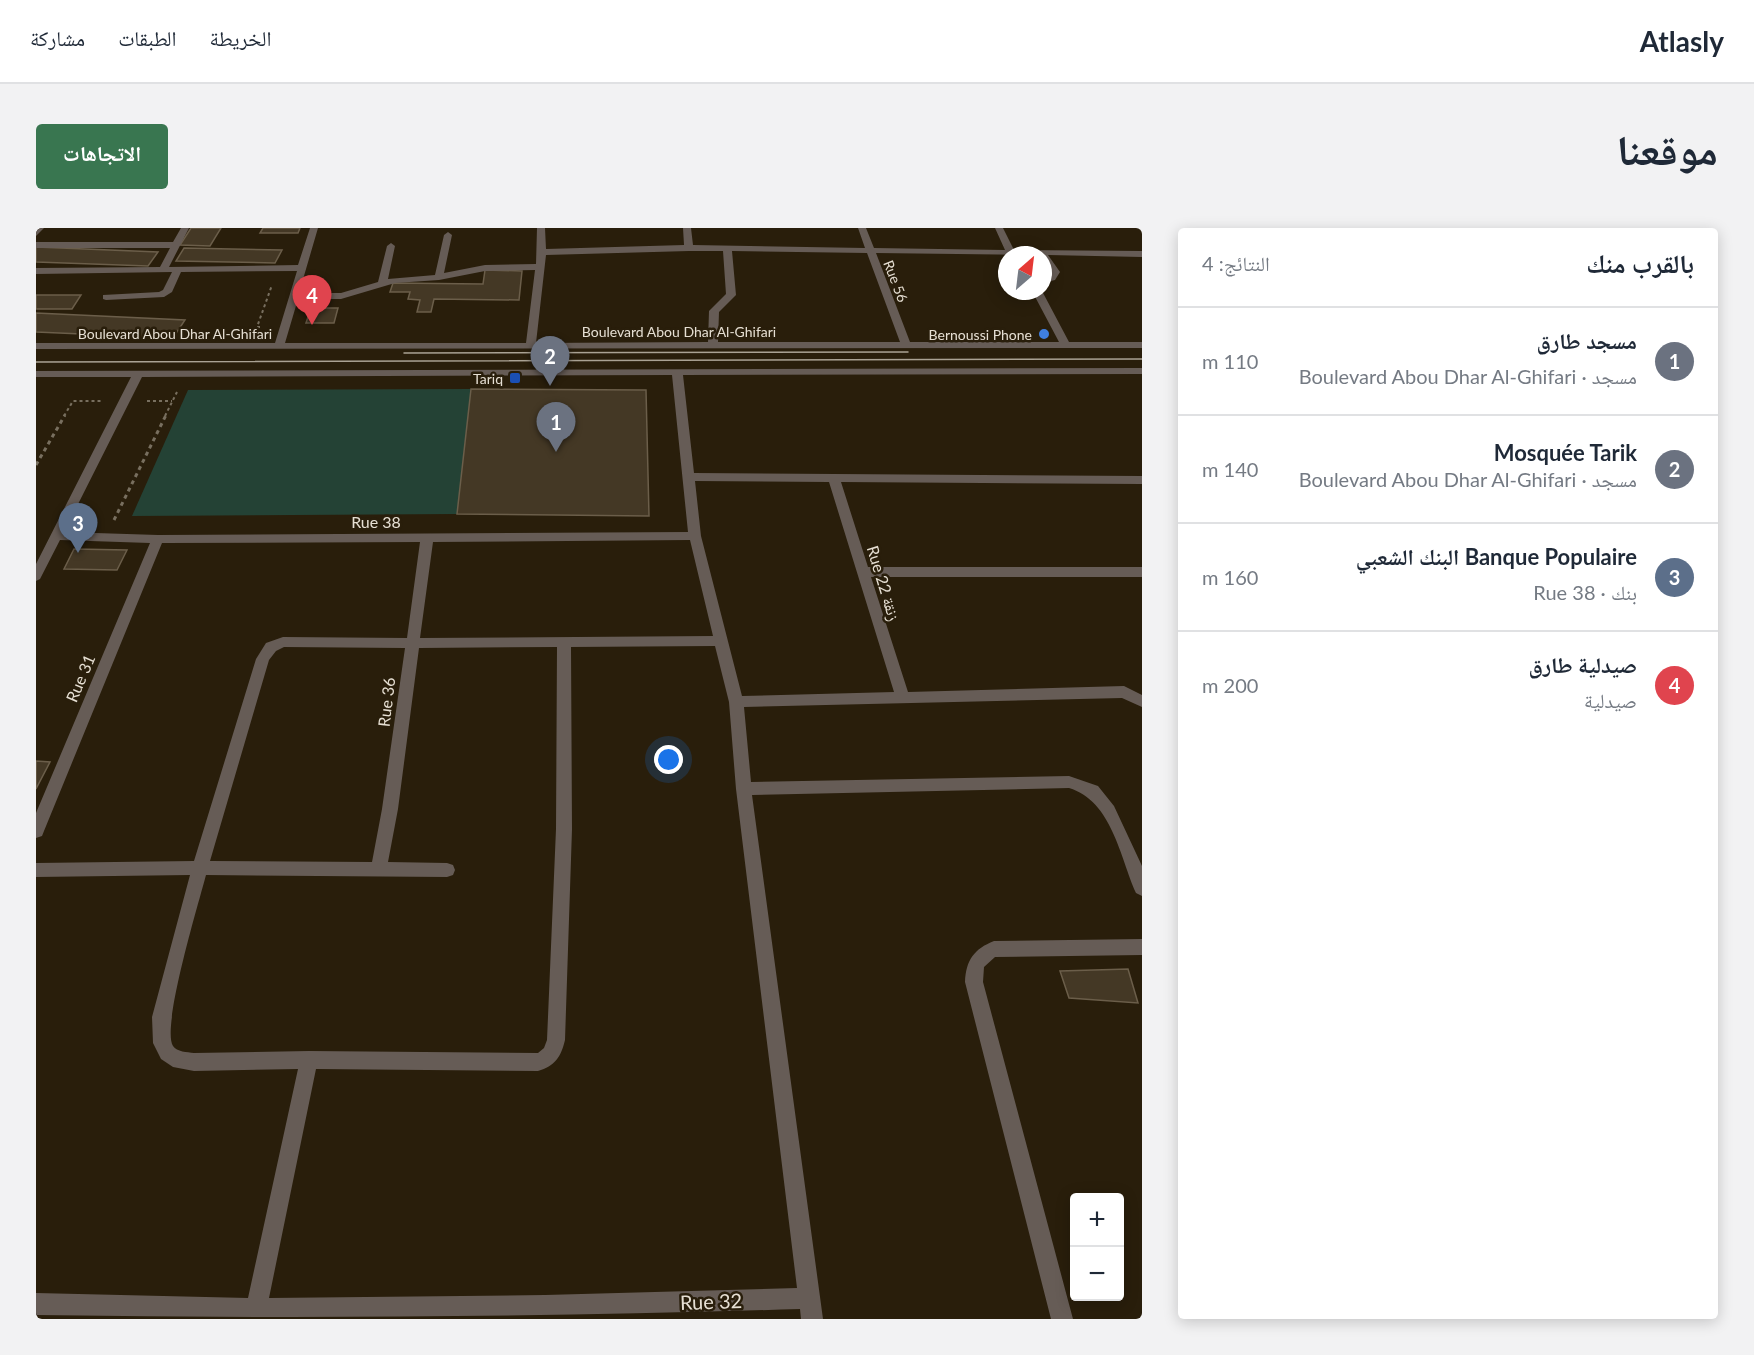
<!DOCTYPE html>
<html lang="ar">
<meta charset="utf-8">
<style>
:root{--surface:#fff;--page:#f2f2f3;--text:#1f2937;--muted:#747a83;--line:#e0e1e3;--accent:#397650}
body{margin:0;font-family:Lato,"Noto Naskh Arabic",sans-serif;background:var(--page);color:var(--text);direction:rtl}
.controls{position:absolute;right:18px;bottom:18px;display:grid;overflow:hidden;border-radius:6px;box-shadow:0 3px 15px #0003}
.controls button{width:54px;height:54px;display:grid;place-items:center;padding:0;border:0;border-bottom:2px solid var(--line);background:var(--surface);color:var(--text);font:30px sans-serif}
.compass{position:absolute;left:962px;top:18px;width:54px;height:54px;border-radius:50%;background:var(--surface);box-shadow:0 3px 15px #0003;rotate:28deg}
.you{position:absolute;left:633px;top:532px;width:21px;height:21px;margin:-15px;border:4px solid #fff;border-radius:50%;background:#1a73e8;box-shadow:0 0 0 9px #1a73e833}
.badge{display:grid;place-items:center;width:39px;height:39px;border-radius:50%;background:var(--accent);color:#fff;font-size:20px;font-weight:700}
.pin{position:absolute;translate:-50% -50px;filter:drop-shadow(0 2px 3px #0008)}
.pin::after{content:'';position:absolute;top:32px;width:21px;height:18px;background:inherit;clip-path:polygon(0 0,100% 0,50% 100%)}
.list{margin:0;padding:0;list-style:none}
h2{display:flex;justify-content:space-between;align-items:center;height:78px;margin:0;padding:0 24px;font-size:26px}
h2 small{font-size:20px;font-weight:400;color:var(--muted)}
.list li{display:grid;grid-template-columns:39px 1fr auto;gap:18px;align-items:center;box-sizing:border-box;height:108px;padding:0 24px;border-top:2px solid var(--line)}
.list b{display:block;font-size:22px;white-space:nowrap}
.list p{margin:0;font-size:20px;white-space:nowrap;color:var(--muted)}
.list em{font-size:20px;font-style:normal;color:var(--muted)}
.map{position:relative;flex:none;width:1106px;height:1091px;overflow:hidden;direction:ltr;border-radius:6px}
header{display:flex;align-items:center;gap:36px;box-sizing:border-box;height:84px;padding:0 30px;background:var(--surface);border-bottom:2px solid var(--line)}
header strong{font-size:28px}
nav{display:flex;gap:33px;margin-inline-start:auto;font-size:21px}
.intro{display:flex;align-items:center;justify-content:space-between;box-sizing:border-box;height:144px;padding:0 36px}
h1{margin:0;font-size:42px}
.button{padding:15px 27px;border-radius:6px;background:var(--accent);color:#fff;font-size:21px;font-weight:700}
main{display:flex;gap:36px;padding:0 36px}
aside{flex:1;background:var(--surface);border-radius:6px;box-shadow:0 3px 15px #0003}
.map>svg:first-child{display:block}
.green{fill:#244235}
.building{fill:#443825;stroke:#6b5e4a;stroke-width:1.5}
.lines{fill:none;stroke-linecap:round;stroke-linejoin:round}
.path-far1{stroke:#786f5f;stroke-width:2;stroke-dasharray:3 3;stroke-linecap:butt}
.path{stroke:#786f5f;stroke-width:3;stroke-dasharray:4 4;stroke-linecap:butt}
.minor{fill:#665c56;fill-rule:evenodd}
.tram{stroke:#aaa294;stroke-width:1.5}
.shop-dot{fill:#3f7fe0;stroke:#291e0b;stroke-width:2}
.transit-dot{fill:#1a4fb4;stroke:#291e0b;stroke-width:2}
.labels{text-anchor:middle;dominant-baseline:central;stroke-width:5;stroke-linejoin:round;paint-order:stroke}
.far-street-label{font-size:14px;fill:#e6dfd3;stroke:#291e0b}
.far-poi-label{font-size:14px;fill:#e6dfd3;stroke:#291e0b;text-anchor:end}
.street-label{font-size:16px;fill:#e6dfd3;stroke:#291e0b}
.near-street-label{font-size:20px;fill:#e6dfd3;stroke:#291e0b}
</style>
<header>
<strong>Atlasly</strong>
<nav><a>الخريطة</a><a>الطبقات</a><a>مشاركة</a></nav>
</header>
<div class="intro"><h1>موقعنا</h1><a class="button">الاتجاهات</a></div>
<main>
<aside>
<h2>بالقرب منك<small>النتائج: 4</small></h2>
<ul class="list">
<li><span class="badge" style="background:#6b7280">1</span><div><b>مسجد طارق</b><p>مسجد · Boulevard Abou Dhar Al-Ghifari</p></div><em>110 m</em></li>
<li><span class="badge" style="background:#6b7280">2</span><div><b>Mosquée Tarik</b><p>مسجد · Boulevard Abou Dhar Al-Ghifari</p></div><em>140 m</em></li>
<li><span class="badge" style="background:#5c6f8a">3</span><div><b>Banque Populaire البنك الشعبي</b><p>بنك · Rue 38</p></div><em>160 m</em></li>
<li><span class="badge" style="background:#e0444e">4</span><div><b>صيدلية طارق</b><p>صيدلية</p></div><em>200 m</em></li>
</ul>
</aside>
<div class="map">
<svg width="1106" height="1091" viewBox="0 0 1106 1091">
<rect width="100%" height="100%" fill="#291e0b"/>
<path class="green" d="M435 161 421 286 96 288 152 162Z"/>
<path class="building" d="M155 0H185L174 18 144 17Z
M227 0H264L262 5H224Z
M0 19 122 24 112 38 0 34Z
M148 20 246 22 239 35 140 33Z
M449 42 486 43 483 72 398 71 395 84H381L384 72 372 71 374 64H354L357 55 447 56Z
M0 67H45L36 81H0Z
M275 80H302L298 95H270Z
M0 85 149 92 137 110 0 104Z
M435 161 610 162 613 288 421 286Z
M38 321 91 322 81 342 28 341Z
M0 533 14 534 0 561Z
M1092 741 1102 775 1033 770 1024 743Z"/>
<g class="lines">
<path class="path-far1" d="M224 99H221L236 57
M111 173H136
M28 188 37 173H67
M129 188 141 164"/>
<path class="path" d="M0 237 29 187
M78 292 130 187"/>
<path class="minor" d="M0 0H8L0 8Z
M145 0H153L133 39 262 37 274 0H282L263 65H305L342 54 351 18 355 15 359 18 352 51 399 47 408 7 412 4 416 7 408 45 449 37 500 36 501 0H509L510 21 648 17 647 0H655L657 17 829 20 822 0H830L838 20 969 22 959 0H967L978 22 1106 23V29L1012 27 1024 44 1019 52 1007 55V49L1012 48 1014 44 1007 33V27L840 25 874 114H1023L996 63H1006L1033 114H1106V120L0 121V115H239L261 43 145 44 136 64 128 69 70 72 67 71V67L123 64 127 62 136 44 0 46V40L124 39 134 20H0V14H137ZM653 23H687L690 66 673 83 672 114 500 115 510 27ZM696 23 831 25 864 114H682L683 84 700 67ZM499 42 490 115H249L262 71H305L359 55 403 52 449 43Z
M1106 140V146L647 147 658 245 1106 248V256L805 254 832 339H1106V349H835L872 464 1088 458 1106 467V479L1086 470 708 479 715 554 1033 548 1062 558 1078 578 1106 638V668L1100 665C1084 629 1076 573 1033 560L716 567 787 1091H765L764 1081C509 1089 255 1091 0 1087V1065L212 1070 262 841 158 843 137 839 125 831 117 815 116 789 154 647 0 649V635L158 633 220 431 230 415 247 409 371 410 384 314 126 315 8 603 6 608 0 610V585L114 315 24 312 4 351 0 353V336L95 149H0V143ZM636 147 652 304 122 307 28 304 106 149ZM659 253 793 254 858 464 706 468 665 308ZM654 312 677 408 384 410 397 314ZM679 418 693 474 700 561 761 1060 509 1067 233 1070 280 841 502 843C519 838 525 829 529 812L536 601 535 419ZM248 419 369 420 346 581 336 634 174 633 233 432 240 423ZM521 419 520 601 511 812 508 820 502 825 273 823 158 825C151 824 141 824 137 818 125 800 163 674 170 647L411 649 417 647 419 642 417 637 411 635 352 634 362 581 383 420Z
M1106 711V727L959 729 948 739 947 754 1037 1091H1015L929 754C930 732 938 721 958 713Z"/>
<path class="tram" d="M368 125 872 124
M0 134 1106 131"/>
</g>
<circle class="shop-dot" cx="1008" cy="106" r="6"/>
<rect class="transit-dot" x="473" y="144" width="12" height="12" rx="3"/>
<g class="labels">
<g class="far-street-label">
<text transform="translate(860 53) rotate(69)">Rue 56</text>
<text x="643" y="103">Boulevard Abou Dhar Al-Ghifari</text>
<text x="139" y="105">Boulevard Abou Dhar Al-Ghifari</text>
</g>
<g class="far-poi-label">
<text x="996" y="106">Bernoussi Phone</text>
<text x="467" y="150">Tariq</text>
</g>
<g class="street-label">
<text x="340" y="293">Rue 38</text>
<text transform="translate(848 355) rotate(73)">Rue 22 زنقة</text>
<text transform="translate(44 450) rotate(-67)">Rue 31</text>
<text transform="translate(350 474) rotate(-83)">Rue 36</text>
</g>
<g class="near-street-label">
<text transform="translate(675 1073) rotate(-2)">Rue 32</text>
</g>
</g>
</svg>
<div class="controls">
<button>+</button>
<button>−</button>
</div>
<svg class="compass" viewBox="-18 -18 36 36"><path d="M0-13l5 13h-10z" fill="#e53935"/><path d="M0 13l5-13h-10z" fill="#747a83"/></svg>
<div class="you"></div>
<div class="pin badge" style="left:520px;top:224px;background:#6b7280">1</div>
<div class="pin badge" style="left:514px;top:158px;background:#6b7280">2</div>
<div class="pin badge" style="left:42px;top:325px;background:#5c6f8a">3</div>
<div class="pin badge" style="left:276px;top:97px;background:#e0444e">4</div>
</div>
</main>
